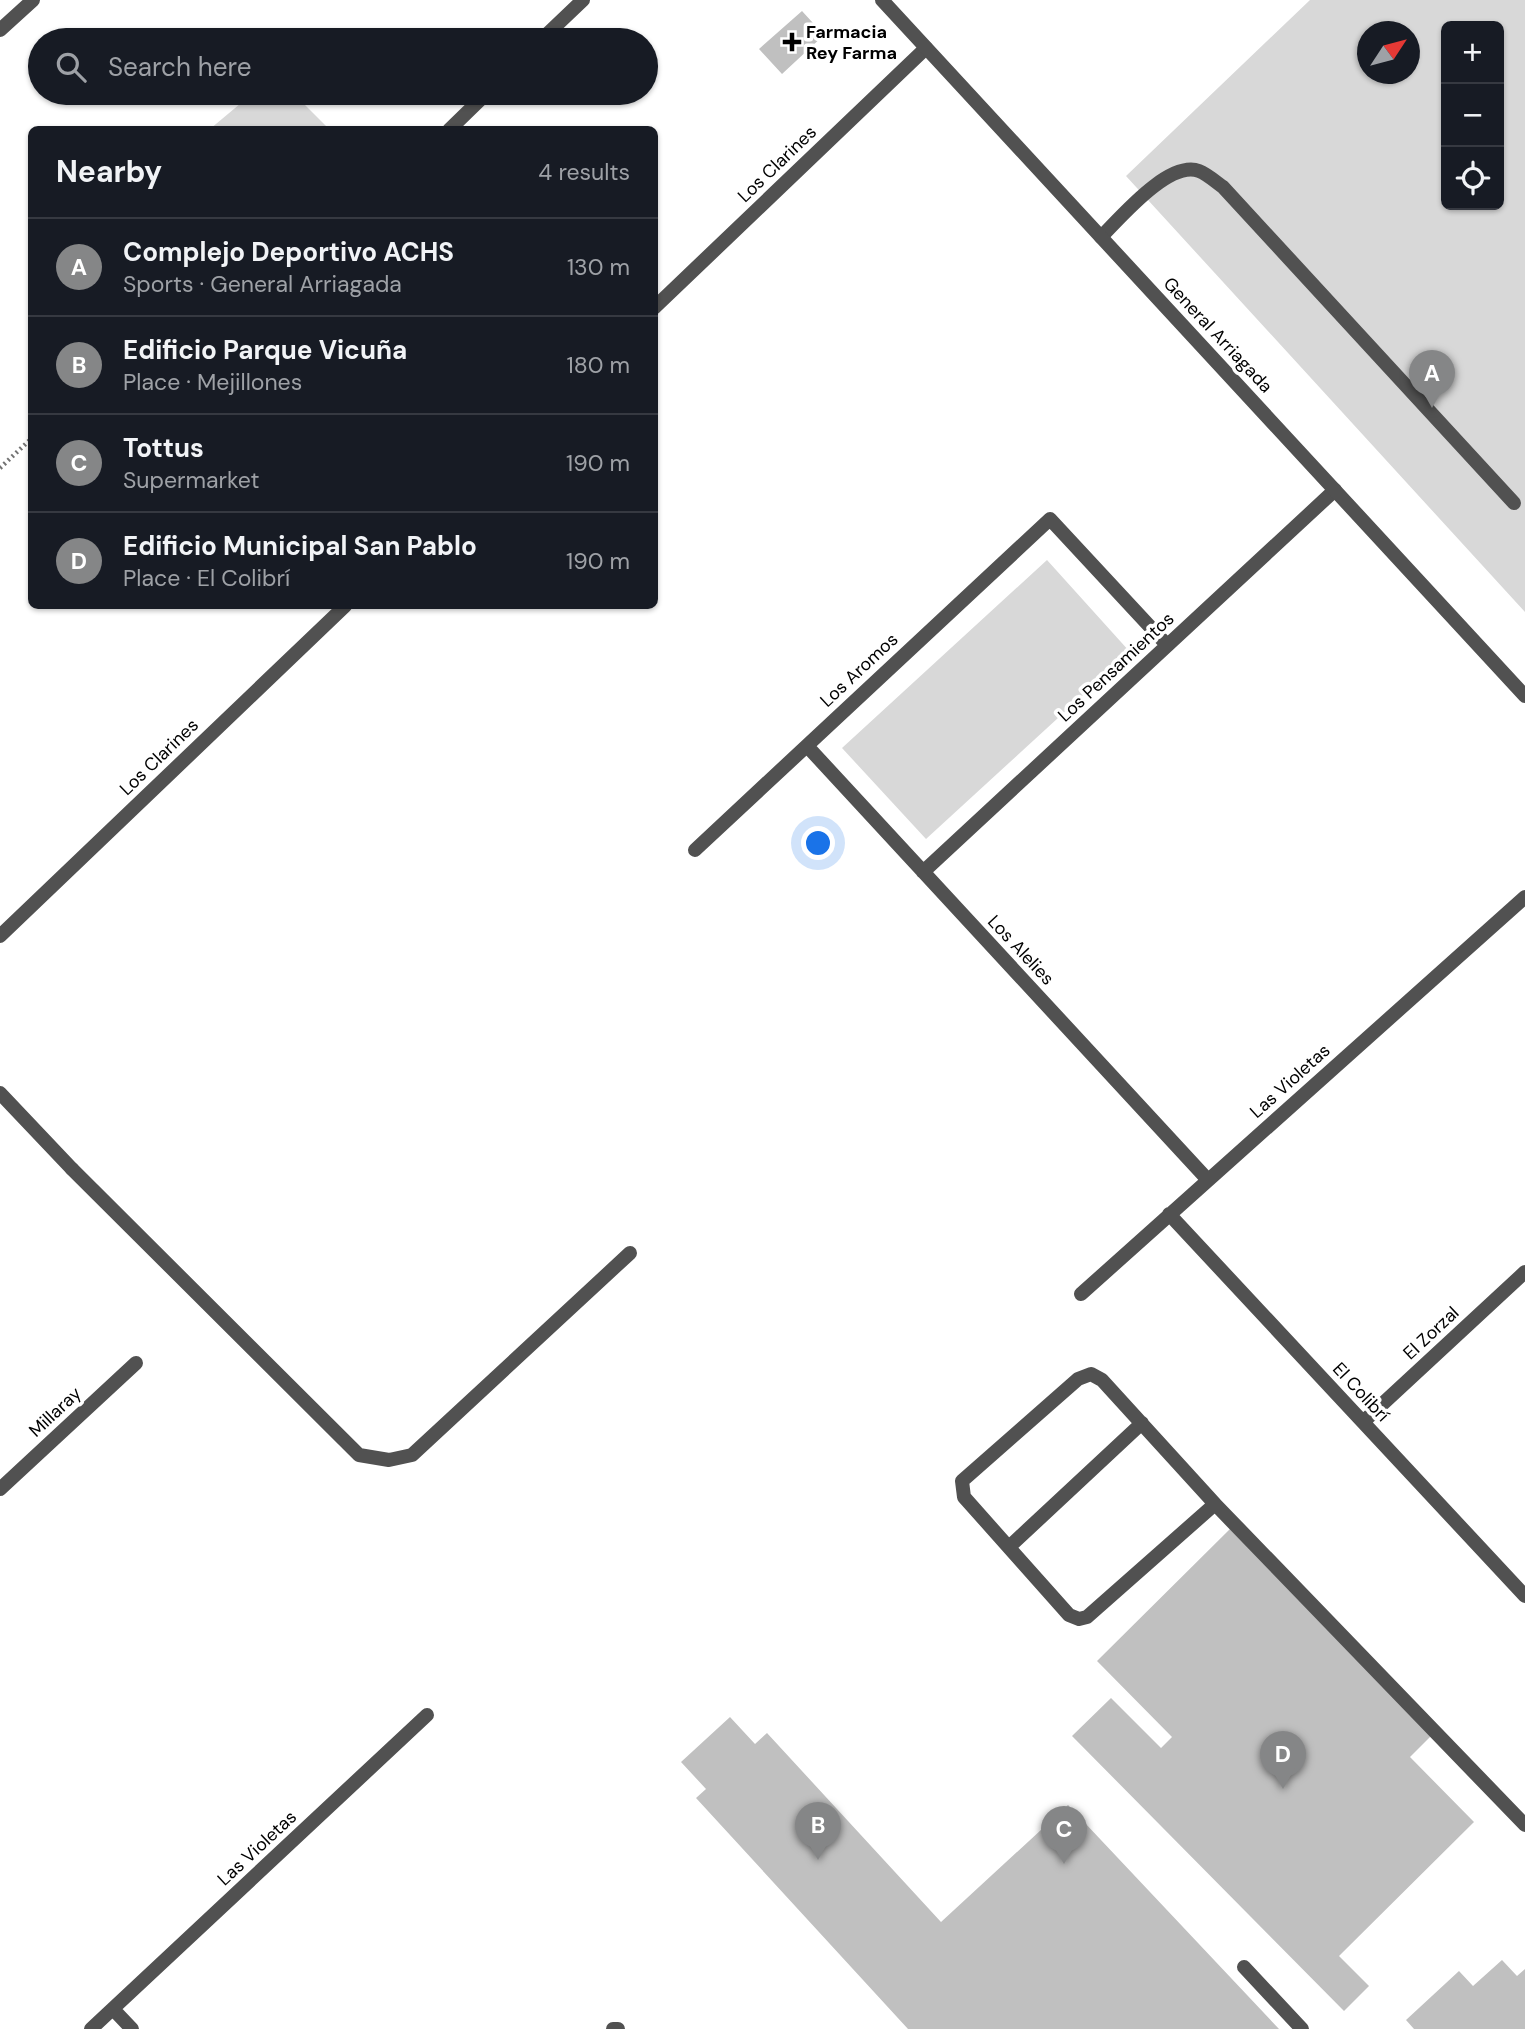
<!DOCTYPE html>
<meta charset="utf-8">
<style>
:root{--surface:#171b24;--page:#20242c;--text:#f1f3f6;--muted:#9ea1a6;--line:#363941;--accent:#858687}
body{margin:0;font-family:"DM Sans",sans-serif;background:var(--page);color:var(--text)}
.controls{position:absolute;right:21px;top:21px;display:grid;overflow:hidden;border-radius:10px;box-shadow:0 2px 5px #0004}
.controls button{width:63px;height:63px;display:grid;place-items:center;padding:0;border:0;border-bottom:2px solid var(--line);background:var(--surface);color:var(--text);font:35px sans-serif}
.compass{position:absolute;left:1357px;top:21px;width:63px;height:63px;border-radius:50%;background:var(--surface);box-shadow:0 2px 5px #0004;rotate:54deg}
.you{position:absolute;left:819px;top:844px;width:24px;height:24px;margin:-18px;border:5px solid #fff;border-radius:50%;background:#1a73e8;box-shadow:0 0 0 10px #1a73e833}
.badge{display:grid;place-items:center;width:46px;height:46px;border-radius:50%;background:var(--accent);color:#fff;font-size:23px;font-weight:700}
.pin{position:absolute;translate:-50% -58px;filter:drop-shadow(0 2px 4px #0008)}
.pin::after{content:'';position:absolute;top:37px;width:24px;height:21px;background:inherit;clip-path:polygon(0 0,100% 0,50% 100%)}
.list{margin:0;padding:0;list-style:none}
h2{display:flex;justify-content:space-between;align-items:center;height:91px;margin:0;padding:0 28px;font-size:30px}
h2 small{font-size:23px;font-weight:400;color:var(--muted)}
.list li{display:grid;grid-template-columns:46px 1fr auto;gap:21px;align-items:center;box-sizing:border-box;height:98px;padding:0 28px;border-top:2px solid var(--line)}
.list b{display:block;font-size:26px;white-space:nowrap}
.list p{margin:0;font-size:23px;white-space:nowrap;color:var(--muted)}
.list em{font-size:23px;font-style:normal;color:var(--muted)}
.icon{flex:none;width:38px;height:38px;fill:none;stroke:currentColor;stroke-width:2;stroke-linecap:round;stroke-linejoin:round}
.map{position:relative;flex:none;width:1525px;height:2029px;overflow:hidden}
.search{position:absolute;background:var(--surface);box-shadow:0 2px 5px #0004;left:28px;top:28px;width:630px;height:77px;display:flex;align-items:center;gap:18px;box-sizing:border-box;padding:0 24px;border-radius:38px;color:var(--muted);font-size:26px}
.panel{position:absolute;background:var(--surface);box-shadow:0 2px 5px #0004;left:28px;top:126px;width:630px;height:483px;border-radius:10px}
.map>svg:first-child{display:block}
.green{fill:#d8d8d8;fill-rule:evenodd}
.building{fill:#c0c0c0}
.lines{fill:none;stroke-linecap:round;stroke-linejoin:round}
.path{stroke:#737373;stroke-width:4.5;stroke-dasharray:2 3.5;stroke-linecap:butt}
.service{stroke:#515151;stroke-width:14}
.minor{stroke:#515151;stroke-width:14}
.tertiary{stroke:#515151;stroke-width:14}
.poi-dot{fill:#000;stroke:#fff;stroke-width:2.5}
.labels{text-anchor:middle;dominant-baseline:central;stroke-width:7;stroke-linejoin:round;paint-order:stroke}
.poi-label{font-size:18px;font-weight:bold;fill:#000;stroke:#fff;text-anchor:start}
.street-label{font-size:18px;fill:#000;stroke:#fff}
</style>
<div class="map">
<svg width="1525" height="2029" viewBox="0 0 1525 2029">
<rect width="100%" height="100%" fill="#fff"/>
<path class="green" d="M1310 0H1525V612L1126 176ZM1446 26H1499V205H1446ZM1368 32H1410V74H1368Z
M253 93H293L329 129H210Z
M1047 560 1130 652 926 839 842 748Z"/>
<path class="building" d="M802 11 824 35 782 74 759 49Z
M1230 1529 1433 1734 1410 1757 1474 1822 1339 1956 1369 1986 1344 2011 1072 1736 1111 1698 1161 1748 1172 1737 1097 1661Z
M730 1717 755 1744 767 1733 941 1922 1068 1805 1279 2029H908L696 1798 706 1789 681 1762Z
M1502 1960 1517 1976 1525 1969V2029H1414L1406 2020 1459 1971 1473 1986Z"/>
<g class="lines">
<path class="path" d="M0 468 32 438"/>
<path class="service" d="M0 30 33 0
M541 40 583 0
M449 130 487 93
M1101 237C1121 217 1169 160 1199 171 1207 174 1216 182 1223 187L1514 503
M72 1169 359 1455 389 1460 412 1455 630 1253
M1091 1374 1102 1380 1215 1504 1087 1617 1079 1619 1069 1615 964 1497 962 1481 1078 1379Z
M1215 1504 1525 1825
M1009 1547 1142 1423
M1244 1967 1302 2029"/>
<path class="minor" d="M654 308 926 48
M807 746 1208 1180
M695 850 1050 519 1167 645
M923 872 1335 490
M0 936 345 606
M0 1093 72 1169
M1169 1214 1525 1596
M1081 1294 1525 897
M1363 1422 1525 1272
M0 1489 136 1363
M113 2009 132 2029
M91 2029 427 1715
M613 2029H618"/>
<path class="tertiary" d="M882 0 1525 696"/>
</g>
<path class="poi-dot" d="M788.5 31.5h7v7h7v7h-7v7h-7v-7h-7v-7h7z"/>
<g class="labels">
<g class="poi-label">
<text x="806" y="32">Farmacia<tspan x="806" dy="21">Rey Farma</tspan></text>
</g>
<g class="street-label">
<text transform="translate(777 164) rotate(-44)">Los Clarines</text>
<text transform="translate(1218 335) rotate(47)">General Arriagada</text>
<text transform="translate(1116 667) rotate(-43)">Los Pensamientos</text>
<text transform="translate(859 670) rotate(-43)">Los Aromos</text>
<text transform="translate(159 757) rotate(-44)">Los Clarines</text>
<text transform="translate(1021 950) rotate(47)">Los Alelies</text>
<text transform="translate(1290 1081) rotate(-42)">Las Violetas</text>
<text transform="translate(1431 1333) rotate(-43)">El Zorzal</text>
<text transform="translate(1361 1392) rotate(47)">El Colibrí</text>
<text transform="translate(55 1412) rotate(-43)">Millaray</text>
<text transform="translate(257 1848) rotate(-43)">Las Violetas</text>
</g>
</g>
</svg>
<div class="controls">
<button>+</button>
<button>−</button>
<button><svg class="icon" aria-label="locate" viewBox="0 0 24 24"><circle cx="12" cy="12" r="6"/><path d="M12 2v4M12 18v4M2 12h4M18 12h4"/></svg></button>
</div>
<svg class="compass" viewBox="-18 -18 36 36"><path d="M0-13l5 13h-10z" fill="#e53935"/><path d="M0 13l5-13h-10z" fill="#9ea1a6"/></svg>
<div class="you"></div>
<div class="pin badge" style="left:1432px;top:408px">A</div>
<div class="pin badge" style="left:818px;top:1860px">B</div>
<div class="pin badge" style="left:1064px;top:1864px">C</div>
<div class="pin badge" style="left:1283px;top:1789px">D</div>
<div class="search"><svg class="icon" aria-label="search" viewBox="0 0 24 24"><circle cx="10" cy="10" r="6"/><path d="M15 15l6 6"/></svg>Search here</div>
<section class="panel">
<h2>Nearby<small>4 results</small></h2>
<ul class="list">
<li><span class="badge">A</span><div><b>Complejo Deportivo ACHS</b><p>Sports · General Arriagada</p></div><em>130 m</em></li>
<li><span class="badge">B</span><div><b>Edificio Parque Vicuña</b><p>Place · Mejillones</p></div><em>180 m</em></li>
<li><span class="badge">C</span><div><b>Tottus</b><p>Supermarket</p></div><em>190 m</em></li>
<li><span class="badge">D</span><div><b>Edificio Municipal San Pablo</b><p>Place · El Colibrí</p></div><em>190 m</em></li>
</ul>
</section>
</div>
